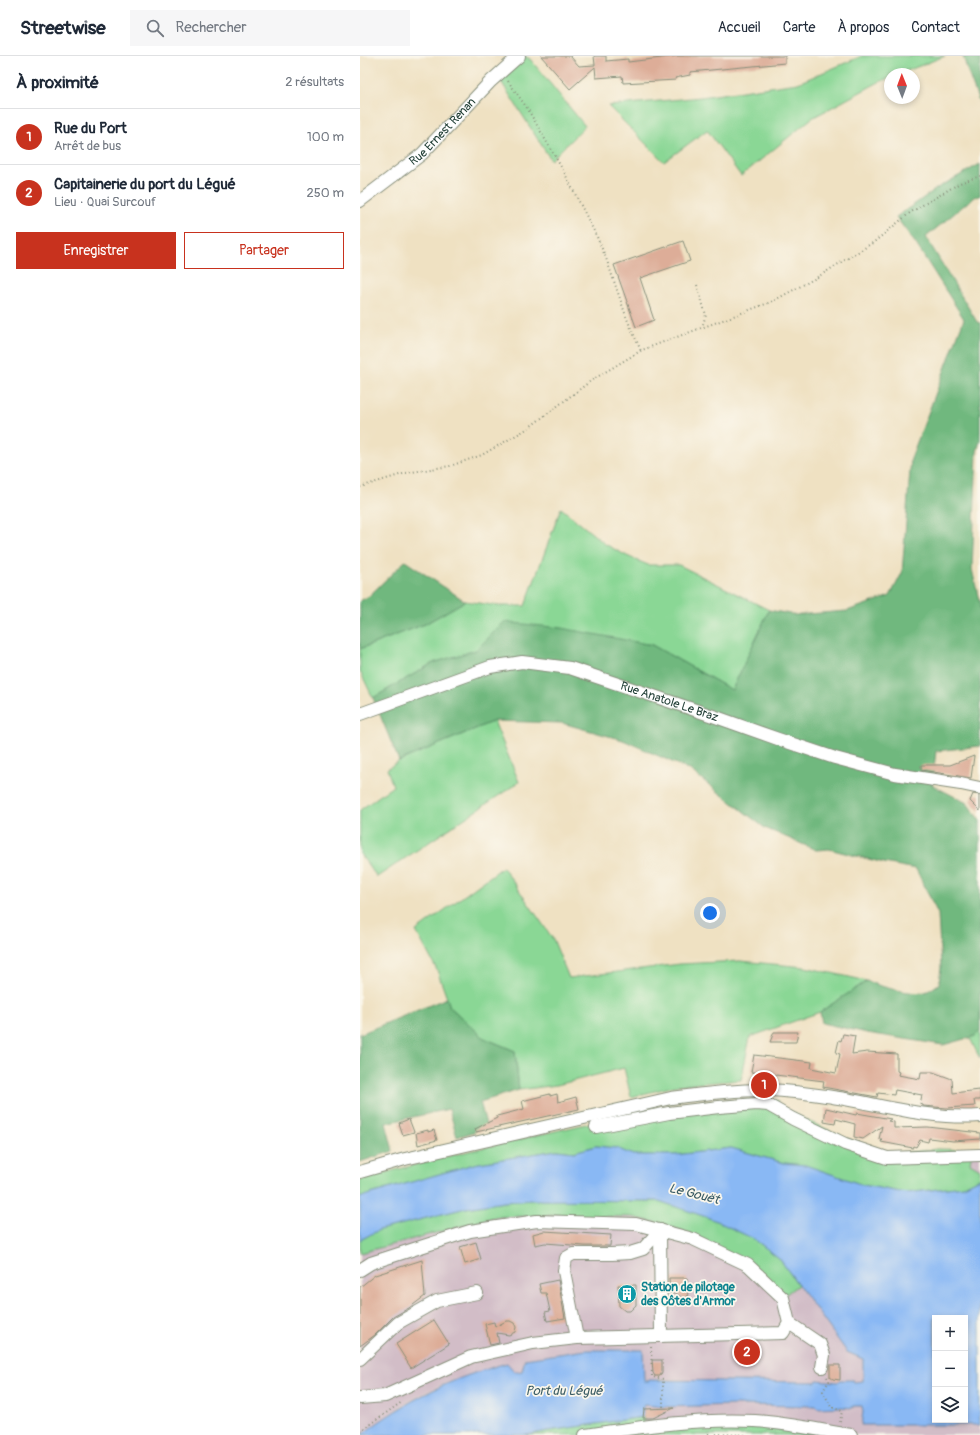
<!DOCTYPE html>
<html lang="fr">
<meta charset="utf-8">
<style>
:root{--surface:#fff;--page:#f6f6f7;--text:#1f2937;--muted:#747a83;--line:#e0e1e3;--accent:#c8321e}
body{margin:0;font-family:Pangolin,sans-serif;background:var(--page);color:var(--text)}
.controls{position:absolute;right:12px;bottom:12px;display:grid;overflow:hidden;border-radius:0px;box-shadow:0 2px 6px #0003}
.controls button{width:36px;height:36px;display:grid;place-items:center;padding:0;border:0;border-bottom:1px solid var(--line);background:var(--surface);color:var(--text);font:20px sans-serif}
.compass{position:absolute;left:524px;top:12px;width:36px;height:36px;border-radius:50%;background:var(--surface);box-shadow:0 2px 6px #0003;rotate:359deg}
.you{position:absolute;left:350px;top:857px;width:14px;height:14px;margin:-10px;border:3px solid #fff;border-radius:50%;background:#1a73e8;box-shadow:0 0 0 6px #1a73e833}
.badge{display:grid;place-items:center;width:26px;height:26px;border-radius:50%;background:var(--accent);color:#fff;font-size:13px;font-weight:700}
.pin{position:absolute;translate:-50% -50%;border:2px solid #fff;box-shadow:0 1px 4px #0006}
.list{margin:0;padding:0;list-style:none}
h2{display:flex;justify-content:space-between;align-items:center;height:52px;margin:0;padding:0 16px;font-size:17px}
h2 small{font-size:13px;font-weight:400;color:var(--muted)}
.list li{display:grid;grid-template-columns:26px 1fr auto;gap:12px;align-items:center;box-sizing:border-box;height:56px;padding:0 16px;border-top:1px solid var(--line)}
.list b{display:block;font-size:15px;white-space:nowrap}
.list p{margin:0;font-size:13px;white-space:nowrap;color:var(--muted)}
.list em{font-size:13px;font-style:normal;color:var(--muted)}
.actions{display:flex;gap:8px;padding:12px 16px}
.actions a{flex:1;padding:9px 0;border:1px solid var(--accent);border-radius:0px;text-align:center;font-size:14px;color:var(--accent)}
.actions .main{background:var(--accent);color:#fff}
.icon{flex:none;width:22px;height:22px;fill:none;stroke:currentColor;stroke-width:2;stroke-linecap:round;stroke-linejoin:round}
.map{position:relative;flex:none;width:620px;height:1379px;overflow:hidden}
header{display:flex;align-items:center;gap:24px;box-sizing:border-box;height:56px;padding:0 20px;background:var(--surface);border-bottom:1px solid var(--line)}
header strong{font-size:19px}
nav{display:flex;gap:22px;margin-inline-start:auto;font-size:14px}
.search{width:280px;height:36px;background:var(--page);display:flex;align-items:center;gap:10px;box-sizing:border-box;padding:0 14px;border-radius:0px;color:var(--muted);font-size:15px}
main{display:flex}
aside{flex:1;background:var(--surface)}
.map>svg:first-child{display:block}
.industrial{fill:#d2bdc7}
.green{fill:#8ad795;stroke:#548a64}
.forest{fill:#6fb87e;stroke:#477a59}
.water{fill:#89b8f4;stroke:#547a94;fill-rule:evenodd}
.building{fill:#ddad98}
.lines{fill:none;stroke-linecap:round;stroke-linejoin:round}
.minor-casing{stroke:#878f7b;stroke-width:14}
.path{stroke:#878f7b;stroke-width:2;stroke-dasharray:1 3;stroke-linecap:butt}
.minor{stroke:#fff;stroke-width:12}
.labels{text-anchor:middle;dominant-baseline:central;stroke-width:3.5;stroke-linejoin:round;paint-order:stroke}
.street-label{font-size:12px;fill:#1f3d34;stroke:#fbf7ec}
.culture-label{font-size:12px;font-weight:bold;fill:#0d838f;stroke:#fbf7ec;text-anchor:start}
.water-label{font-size:13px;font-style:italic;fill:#3a5c64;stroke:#fbf7ec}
</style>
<header>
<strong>Streetwise</strong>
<div class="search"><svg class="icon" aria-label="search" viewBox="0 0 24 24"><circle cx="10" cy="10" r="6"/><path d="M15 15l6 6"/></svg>Rechercher</div>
<nav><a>Accueil</a><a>Carte</a><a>À propos</a><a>Contact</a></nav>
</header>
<main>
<aside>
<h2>À proximité<small>2 résultats</small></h2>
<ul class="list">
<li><span class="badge">1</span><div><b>Rue du Port</b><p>Arrêt de bus</p></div><em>100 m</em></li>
<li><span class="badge">2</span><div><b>Capitainerie du port du Légué</b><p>Lieu · Quai Surcouf</p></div><em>250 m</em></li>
</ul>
<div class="actions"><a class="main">Enregistrer</a><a>Partager</a></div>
</aside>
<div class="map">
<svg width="620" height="1379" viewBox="0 0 620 1379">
<rect width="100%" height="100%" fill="#fbf7ec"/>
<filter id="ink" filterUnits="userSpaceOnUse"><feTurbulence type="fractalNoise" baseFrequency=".025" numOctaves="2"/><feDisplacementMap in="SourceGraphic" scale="8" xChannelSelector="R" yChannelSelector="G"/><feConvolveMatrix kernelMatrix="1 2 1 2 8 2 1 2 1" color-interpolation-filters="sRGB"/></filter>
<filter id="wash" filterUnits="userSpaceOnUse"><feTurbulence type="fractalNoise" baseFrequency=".012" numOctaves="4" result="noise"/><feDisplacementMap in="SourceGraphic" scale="16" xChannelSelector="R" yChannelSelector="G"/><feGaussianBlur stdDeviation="0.9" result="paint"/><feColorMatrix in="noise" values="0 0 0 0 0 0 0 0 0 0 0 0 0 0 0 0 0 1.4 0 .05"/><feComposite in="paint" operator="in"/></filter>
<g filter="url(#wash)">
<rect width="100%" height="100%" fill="#efe1c2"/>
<path class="industrial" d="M620 1090V1113L610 1108 612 1094Z
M198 1159 272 1161 304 1168 339 1181 426 1238 438 1229 487 1296 503 1303V1325L493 1326V1324H480L478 1326 469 1325 457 1326H375L303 1323 284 1325 283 1294H226L165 1303 162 1315 94 1324 67 1336 43 1349 0 1379V1197L135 1161Z
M284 1349 303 1351 375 1349 456 1350 457 1352 478 1351 493 1352V1350H502L503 1356 501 1369H620V1379H460L286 1373 283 1361V1350Z"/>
<path class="green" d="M164 0 170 3 225 70 191 104 135 16Z
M502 0H585L539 18H530V22L519 26 452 62 381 120 347 74 304 106 248 50 341 41 438 27Z
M201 452 245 488 267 500 288 509H319L409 554 372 634 292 589 144 566 116 594 73 607 13 642 0 615V593L65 568 105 545 139 550H165Z
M134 665 159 726 17 821 0 798V754L33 730 27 713 39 705Z
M143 811 193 883 209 922 320 908 380 905 445 911 507 925 460 956 390 981 381 1024 319 1029 271 1041 264 1012 197 1029 159 1034 155 995 124 982 90 951 77 914 56 875Z
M620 975V1003L610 982 615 980Z
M418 1044V1049L448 1065 525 1099 577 1093 612 1094 610 1107 620 1113V1122L604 1130 546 1137 503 1129 445 1109 424 1107 371 1092 316 1099H273L256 1092 236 1090 214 1096 197 1094 114 1108 7 1139 0 1142V1124L12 1120 109 1095 243 1064 370 1045Z
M172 1144 299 1145 352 1163 394 1183 419 1202 438 1229 426 1238 339 1181 304 1168 272 1161 198 1159 135 1161 0 1197V1184L19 1174 106 1152 144 1146Z
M283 1361 286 1373 368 1370 399 1371 460 1379H167L188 1375Z"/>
<path class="forest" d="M603 0H620V49L609 19Z
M620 108V140L614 141 566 181 617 266 620 267V384L617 396 612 513 620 549V690L576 695 572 729 607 747 620 765V975L615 980 583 989 507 977 462 967 460 956 507 925C520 931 552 939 565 936 570 935 575 930 579 928L581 911 578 858 556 813 524 807 469 793 456 794 405 772 330 714 263 684 202 667 134 665 39 705 13 642 73 607 116 594 144 566 201 572 292 589 372 634 409 554 435 559 487 555 530 540 542 517 551 402 604 263 556 188 536 161 579 131Z
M45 505 105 545 65 568 0 593V545L9 540Z
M87 942 90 951 124 982 155 995 159 1034 120 1046 127 1072 97 1081 89 1053 26 1067 33 1095 0 1106V978Z"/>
<path class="water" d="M236 1090 256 1092 273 1099H316L371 1092 424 1107 445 1109 503 1129 546 1137 604 1130 620 1122V1369H501L503 1356 502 1350H493V1352L478 1351 457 1352 456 1350 375 1349 303 1351 284 1349 283 1351V1361L188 1375 167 1379H1C47 1344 91 1322 147 1307L155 1316 162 1315 165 1303 226 1294H283L284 1325H289V1324L456 1326 457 1324 478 1326 480 1324H493L494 1326 503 1325V1303L487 1296 419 1202 394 1183 352 1163 299 1145 172 1144 144 1146 106 1152 19 1174 0 1184V1142L7 1139 114 1108 197 1094 214 1096ZM575 1262H605V1364H575Z"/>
<g id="blocks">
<path class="building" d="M181 0H210L219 10 235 9 234 0H246V5L268 3V6L318 0H425V7L330 16V19L315 22 316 24 263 27 262 20 236 22 235 11 210 33Z
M323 185 330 205 280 222 294 264 276 271 254 209Z
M614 700 611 722 561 714V709H590Z
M613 738 620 739V755L610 745Z
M414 976H438L436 986H410Z
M483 978 495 980 492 998 507 996 537 998V1015L539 1016 538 1019 560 1023 561 1016H573L592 1023 593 1037 620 1034V1044H614L615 1050 587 1052 563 1050V1049L560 1048 562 1039 535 1034 534 1039 518 1037 517 1041 463 1031 464 1025 391 1016 394 999 452 1006 451 1012 476 1017 480 998 476 997 479 984 481 985Z
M190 1038V1040L197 1038 198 1046 216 1041 219 1053 116 1076 115 1073 137 1062V1060L164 1053 162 1045Z
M466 1052 496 1059 497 1057 531 1063 528 1065 534 1066V1072L568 1071 620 1077V1083L593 1085 569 1082 568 1086 560 1084 556 1091 554 1090 553 1092 521 1086 522 1083H519L522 1070 503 1083 494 1081 495 1068 476 1063 475 1068 464 1066Z
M49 1063 54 1076 43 1079 39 1067Z
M68 1074V1076L74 1074 77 1084 58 1089 56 1077Z
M184 1175 251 1179 250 1190H225L185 1187 175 1189 173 1178Z
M116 1186 121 1203 105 1208 100 1191Z
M62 1204 65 1240 49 1252 33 1261 15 1279 0 1290V1231L15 1219Z
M309 1222H327L328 1246 317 1238H310Z
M198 1224 205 1262 187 1265 185 1256 190 1255 186 1237H181L179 1228Z
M258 1229H276V1249L270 1255H265L259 1250Z
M74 1264 89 1288 51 1312 36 1288Z
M146 1265H150L154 1267 156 1271 155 1276 149 1279 137 1277 139 1287 130 1289 125 1268 134 1266 135 1271Z
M381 1292H392V1300L386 1304 382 1300Z
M292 1304H302V1316L300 1320H295L293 1317Z
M470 1309H480V1324L473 1323 470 1321Z
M314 1352 293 1362H283L284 1353Z"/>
</g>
</g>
<g filter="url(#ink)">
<use href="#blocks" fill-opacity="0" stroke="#878f7b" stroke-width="1"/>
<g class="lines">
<defs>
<g id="minor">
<path id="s1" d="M0 145 62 98 131 25 159 0"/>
<path id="s2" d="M0 658 130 611 162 606 210 612 356 661 418 683 475 702 535 718 601 728 620 732"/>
<path d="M236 1071 309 1057 359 1051 397 1048 408 1049 433 1063 485 1088 527 1102 620 1099"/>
<path d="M0 1116 45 1103 311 1042C341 1038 371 1034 402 1034 423 1034 445 1037 466 1040 517 1047 568 1064 620 1060"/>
<path d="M300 1174 301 1280"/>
<path d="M0 1214 11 1207 110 1175 177 1165 276 1168 333 1183 388 1209 423 1242 429 1267 423 1277 217 1282 173 1287 111 1301 25 1340 0 1342"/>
<path d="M429 1267 460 1288 464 1299 462 1311"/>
<path d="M217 1282 204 1215 206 1202 213 1198H252L270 1197 283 1193 300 1174"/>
<path d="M0 1303 38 1267 77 1245 117 1237"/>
<path d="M225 1379C281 1371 338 1362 395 1365 427 1367 459 1374 491 1379"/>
</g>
</defs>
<use href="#minor" class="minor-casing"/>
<path class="path" d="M148 25 167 52 204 116 237 181 246 202 267 263 281 295
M337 229 346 259 342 271
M0 431 46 417 90 410 122 399 167 373 232 324 282 294 411 246 456 222 514 186 551 156 600 127 620 120
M291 1291 292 1321 303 1323V1351
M467 1321 469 1325 463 1335 471 1351 482 1355 480 1366
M0 1375 42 1346
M348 1378 386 1379"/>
<use href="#minor" class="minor"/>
</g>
</g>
<defs>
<symbol id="building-disc" viewBox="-11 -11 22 22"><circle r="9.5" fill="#0f9aa8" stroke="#fbf7ec"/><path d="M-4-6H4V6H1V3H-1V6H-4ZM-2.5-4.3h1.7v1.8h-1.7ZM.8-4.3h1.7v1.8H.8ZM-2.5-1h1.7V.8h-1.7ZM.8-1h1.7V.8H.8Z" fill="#fff"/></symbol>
</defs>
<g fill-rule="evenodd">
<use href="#building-disc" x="256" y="1227" width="22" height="22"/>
</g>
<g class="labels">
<g class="street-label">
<text stroke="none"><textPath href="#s1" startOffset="108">Rue Ernest Renan</textPath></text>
<text stroke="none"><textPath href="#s2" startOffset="324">Rue Anatole Le Braz</textPath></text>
</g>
<g class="culture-label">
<text x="281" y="1231">Station de pilotage<tspan x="281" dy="14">des Côtes d'Armor</tspan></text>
</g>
<g class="water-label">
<text transform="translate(334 1138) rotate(14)">Le Gouët</text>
<text x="204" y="1335">Port du Légué</text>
</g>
</g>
</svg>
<div class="controls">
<button>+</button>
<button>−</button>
<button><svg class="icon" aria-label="layers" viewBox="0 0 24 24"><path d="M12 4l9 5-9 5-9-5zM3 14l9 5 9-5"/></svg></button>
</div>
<svg class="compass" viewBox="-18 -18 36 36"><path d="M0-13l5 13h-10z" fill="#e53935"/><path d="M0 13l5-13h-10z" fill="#747a83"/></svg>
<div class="you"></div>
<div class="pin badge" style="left:404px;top:1029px">1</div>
<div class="pin badge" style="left:387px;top:1296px">2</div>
</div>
</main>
